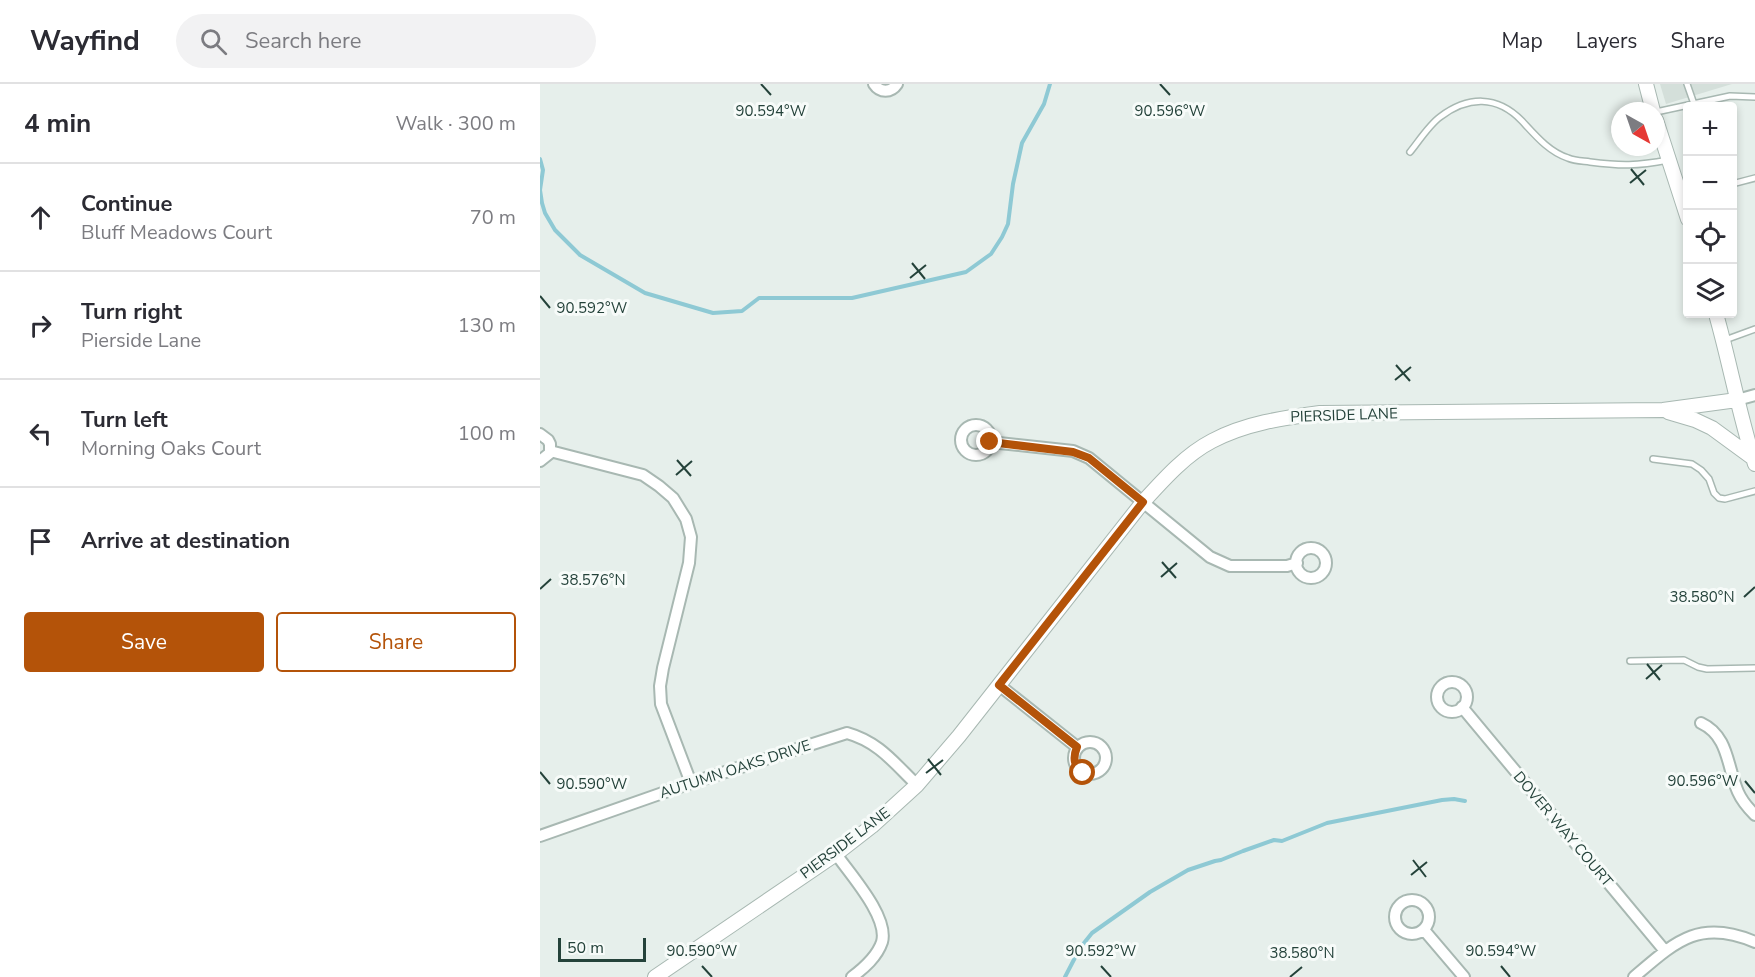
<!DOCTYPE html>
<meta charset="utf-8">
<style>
:root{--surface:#fff;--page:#f2f2f3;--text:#2b2b33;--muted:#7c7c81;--line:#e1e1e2;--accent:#b45309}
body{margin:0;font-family:"Nunito Sans",sans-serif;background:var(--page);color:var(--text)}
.controls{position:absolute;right:18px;top:18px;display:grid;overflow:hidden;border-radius:6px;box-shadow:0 3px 9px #0003}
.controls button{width:54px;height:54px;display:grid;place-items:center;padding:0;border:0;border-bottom:2px solid var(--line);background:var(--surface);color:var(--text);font:30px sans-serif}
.compass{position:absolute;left:1071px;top:18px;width:54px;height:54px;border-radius:50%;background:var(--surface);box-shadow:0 3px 9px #0003;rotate:140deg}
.scale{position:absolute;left:18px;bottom:15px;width:88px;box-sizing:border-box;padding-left:6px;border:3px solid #24423a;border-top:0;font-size:16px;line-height:21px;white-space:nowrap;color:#24423a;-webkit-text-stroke:4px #f7fbf9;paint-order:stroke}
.stop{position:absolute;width:18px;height:18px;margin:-14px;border:4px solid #b45309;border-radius:50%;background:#fff}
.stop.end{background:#b45309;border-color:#fff;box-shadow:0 2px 6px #0008}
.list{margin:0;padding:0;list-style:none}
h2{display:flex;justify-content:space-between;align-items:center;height:78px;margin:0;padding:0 24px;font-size:26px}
h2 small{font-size:20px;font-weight:400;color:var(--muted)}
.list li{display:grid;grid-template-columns:39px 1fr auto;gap:18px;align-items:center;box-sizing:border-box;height:108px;padding:0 24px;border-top:2px solid var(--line)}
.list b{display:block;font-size:22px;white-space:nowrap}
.list p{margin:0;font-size:20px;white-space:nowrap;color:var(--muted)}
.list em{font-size:20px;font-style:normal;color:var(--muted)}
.actions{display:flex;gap:12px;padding:18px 24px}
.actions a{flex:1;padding:14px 0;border:2px solid var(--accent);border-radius:6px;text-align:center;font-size:21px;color:var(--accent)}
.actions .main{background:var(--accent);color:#fff}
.icon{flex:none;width:33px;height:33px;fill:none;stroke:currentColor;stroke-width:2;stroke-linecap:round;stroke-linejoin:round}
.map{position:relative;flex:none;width:1215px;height:893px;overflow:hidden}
header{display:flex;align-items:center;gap:36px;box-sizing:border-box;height:84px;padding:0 30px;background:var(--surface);border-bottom:2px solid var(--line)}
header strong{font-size:28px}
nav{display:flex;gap:33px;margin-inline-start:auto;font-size:21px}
.search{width:420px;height:54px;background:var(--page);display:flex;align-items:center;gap:15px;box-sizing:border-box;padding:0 21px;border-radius:33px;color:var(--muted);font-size:22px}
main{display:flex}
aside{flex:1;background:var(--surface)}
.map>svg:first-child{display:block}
.built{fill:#d4dfda}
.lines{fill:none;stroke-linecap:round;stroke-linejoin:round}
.stream{stroke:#8ec9d4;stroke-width:4}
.service-casing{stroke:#a8b8b2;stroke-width:8}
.minor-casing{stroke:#a8b8b2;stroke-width:14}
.tertiary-casing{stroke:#a8b8b2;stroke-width:16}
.service{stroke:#fff;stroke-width:5}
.minor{stroke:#fff;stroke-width:10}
.tertiary{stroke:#fff;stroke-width:14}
.route{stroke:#b45309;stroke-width:8}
.ticks{fill:none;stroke:#24423a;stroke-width:2}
.labels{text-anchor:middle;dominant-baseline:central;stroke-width:6;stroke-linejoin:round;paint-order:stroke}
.street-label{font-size:15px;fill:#24423a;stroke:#f7fbf9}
.ticks-label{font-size:15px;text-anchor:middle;fill:#24423a;stroke:#f7fbf9;stroke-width:6;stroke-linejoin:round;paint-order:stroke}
</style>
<header>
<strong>Wayfind</strong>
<div class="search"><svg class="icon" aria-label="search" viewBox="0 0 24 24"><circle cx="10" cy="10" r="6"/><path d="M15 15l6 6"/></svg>Search here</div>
<nav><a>Map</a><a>Layers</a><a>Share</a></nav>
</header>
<main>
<aside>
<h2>4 min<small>Walk · 300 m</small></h2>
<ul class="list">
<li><svg class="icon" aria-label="ahead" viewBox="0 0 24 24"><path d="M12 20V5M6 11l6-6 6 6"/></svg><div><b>Continue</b><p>Bluff Meadows Court</p></div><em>70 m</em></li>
<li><svg class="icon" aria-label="right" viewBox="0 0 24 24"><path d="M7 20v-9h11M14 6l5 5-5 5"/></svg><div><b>Turn right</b><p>Pierside Lane</p></div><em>130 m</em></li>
<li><svg class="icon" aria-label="left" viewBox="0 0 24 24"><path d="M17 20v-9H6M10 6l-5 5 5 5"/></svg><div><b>Turn left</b><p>Morning Oaks Court</p></div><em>100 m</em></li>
<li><svg class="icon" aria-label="arrive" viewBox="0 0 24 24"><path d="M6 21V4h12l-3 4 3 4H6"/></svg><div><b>Arrive at destination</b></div></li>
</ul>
<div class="actions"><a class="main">Save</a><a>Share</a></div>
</aside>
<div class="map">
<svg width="1215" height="893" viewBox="0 0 1215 893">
<rect width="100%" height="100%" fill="#e6efeb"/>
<path class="built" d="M1120 0H1192L1126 20Z"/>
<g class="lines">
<path class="stream" d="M0 75 3 86 0 106 2 119 5 129 15 146 40 171 105 209 173 229 202 227 219 214H312L426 188 451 170 462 153 468 140 473 100 482 59 504 20 510 0
M525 893 540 864 552 849 610 808 648 786 675 777 681 776 703 767 734 756 742 757 787 739 902 716 914 715 925 717"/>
<defs>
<path id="service" d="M1147 0 1154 20
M1116 28 1190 12 1215 13
M870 68C879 57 889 41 900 33 928 12 957 11 982 37 995 51 1009 68 1028 74 1035 77 1043 77 1050 78 1081 82 1097 82 1128 76
M1192 100 1215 94
M1185 256 1215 245
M1113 375 1152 380 1161 386 1169 395 1174 409 1179 414 1185 415 1215 407
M1090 577 1144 576 1158 583 1167 585 1215 584"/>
<path id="minor" d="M334 0C340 9 351 9 357 0
M1197 316 1215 311
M421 356a15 15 0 1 1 30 0a15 15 0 1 1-30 0Z
M0 350 8 356 10 360V369L0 377
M450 358 533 367 549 374 670 473 690 482H747L757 479
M10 367 103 391 119 402 133 414 146 435 151 453 149 479 123 584 120 602 121 620 151 699
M756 479a15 15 0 1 1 30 0a15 15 0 1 1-30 0Z
M897 613a15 15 0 1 1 30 0a15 15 0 1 1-30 0Z
M459 601 537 663
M922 623 1125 867
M1161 639C1189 652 1187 683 1198 708 1202 717 1208 724 1215 731
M534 674a16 16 0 1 1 32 0a16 16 0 1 1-32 0Z
M0 752 151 699 307 649C339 658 354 679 377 701
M296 770C310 790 349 833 342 858 337 873 324 884 312 893
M855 833a17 17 0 1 1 34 0a17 17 0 1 1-34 0Z
M884 846 924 893
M1094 893C1135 858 1159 834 1215 858"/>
<path id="tertiary" d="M1106 0 1113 27
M1116 36 1148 135
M1176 230C1190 279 1199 331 1215 380
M1128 328 1155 336 1172 344 1213 374
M115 893 296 770 332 742 377 701 419 652 603 418C623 396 645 371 672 357 706 339 743 334 780 329L1123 326 1197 316"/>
</defs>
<use href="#service" class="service-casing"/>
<use href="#minor" class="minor-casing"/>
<use href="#tertiary" class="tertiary-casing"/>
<use href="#service" class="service"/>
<use href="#minor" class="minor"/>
<use href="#tertiary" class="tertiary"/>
</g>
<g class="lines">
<path class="route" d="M450 358 533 368 549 374 603 418 459 601 537 663C533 673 533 682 543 689"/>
</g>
<path class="ticks" d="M221 0 231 11M620 0 630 11M1091 85 1104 101M1090 99 1106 86M372 179 385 195M370 194 386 181M0 212 10 224M856 281 870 297M855 296 871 283M137 376 151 392M136 391 152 377M622 478 636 494M621 493 637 479M0 505 11 495M1204 513 1215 503M1107 580 1120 596M1106 595 1122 581M388 675 401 691M0 688 10 700M386 689 403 676M1205 697 1215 709M873 776 886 793M871 791 887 778M162 882 172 893M561 882 571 893M961 882 970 893M750 893 762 883"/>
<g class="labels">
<g class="street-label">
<text transform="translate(804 331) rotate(-2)">PIERSIDE LANE</text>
<text transform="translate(195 685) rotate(-18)">AUTUMN OAKS DRIVE</text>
<text transform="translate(1023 745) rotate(50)">DOVER WAY COURT</text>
<text transform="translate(305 759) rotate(-37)">PIERSIDE LANE</text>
</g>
</g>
<g class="ticks-label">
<text x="231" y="32">90.594°W</text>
<text x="630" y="32">90.596°W</text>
<text x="52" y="229">90.592°W</text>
<text x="53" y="501">38.576°N</text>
<text x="1162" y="518">38.580°N</text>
<text x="1163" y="702">90.596°W</text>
<text x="52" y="705">90.590°W</text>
<text x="162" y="872">90.590°W</text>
<text x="561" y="872">90.592°W</text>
<text x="961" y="872">90.594°W</text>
<text x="762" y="874">38.580°N</text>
</g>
</svg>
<div class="controls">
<button>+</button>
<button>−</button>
<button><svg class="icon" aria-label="locate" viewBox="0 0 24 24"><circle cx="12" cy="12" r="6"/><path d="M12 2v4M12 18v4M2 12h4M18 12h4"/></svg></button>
<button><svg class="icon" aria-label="layers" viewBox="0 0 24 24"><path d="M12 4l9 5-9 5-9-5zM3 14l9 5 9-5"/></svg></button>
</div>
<svg class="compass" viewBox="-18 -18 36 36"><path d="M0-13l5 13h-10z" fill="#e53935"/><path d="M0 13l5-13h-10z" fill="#7c7c81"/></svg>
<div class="scale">50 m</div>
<div class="stop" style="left:543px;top:689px"></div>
<div class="stop end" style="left:450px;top:358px"></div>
</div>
</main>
